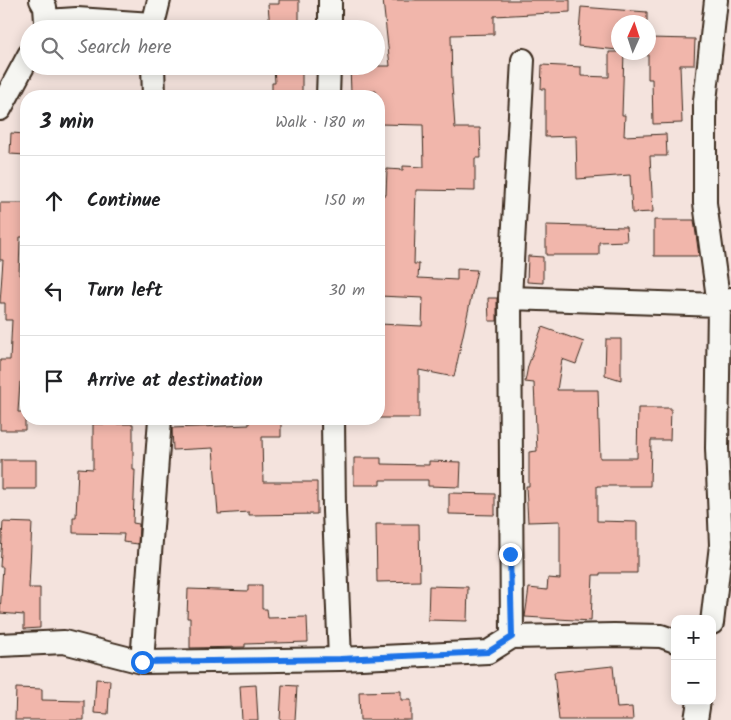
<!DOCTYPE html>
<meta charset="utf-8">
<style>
:root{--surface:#fff;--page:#f6f6f6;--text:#202124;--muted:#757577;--line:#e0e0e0}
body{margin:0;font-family:Kalam,sans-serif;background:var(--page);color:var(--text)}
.controls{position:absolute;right:15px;bottom:15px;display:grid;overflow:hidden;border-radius:10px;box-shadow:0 2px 12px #0003}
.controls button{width:45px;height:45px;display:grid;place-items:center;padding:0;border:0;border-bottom:1px solid var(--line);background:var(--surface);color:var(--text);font:25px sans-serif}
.compass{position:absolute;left:611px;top:15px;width:45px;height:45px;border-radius:50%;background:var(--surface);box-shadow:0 2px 12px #0003;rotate:3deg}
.stop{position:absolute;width:15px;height:15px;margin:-11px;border:4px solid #1a73e8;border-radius:50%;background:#fff}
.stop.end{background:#1a73e8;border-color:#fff;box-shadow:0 1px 5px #0008}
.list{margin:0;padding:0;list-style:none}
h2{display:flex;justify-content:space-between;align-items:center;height:65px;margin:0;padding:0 20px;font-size:21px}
h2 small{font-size:16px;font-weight:400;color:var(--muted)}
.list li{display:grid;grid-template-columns:32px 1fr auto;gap:15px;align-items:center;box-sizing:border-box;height:90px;padding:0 20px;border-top:1px solid var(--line)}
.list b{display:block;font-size:19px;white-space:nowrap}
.list em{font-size:16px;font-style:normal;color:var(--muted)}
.icon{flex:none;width:28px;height:28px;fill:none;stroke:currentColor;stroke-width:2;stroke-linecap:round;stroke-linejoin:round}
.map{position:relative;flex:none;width:731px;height:720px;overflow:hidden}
.search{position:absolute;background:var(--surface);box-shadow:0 2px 12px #0003;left:20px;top:20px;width:365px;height:55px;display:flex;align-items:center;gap:12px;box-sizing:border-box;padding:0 18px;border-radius:28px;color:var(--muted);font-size:19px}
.panel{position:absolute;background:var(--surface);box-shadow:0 2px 12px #0003;left:20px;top:90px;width:365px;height:335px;border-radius:20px}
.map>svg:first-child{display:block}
.building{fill:#f1b6ab;stroke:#3b2a1e}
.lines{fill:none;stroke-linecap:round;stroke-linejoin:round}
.minor-casing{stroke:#3b2a1e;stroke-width:26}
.minor{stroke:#f6f6f2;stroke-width:22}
.route{stroke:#1a73e8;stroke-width:6}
</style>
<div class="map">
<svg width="731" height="720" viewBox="0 0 731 720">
<rect width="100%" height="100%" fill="#f4e3dd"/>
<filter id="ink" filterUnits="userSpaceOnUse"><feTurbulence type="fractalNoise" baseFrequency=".02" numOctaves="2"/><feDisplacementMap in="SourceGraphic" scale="10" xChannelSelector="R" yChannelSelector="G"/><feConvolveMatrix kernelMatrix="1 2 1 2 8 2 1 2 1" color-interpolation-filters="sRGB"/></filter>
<g filter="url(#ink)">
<path class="building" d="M279 0H299V29H270L268 4H279Z
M383 0H570V12L494 16V34L451 35 452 84 455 128H480L481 158H475V191L416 190 414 264H419L418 278 457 280V269L477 270 454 377 419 370V418H379V324L422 326 423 298 379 296V195H386L387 169 403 170V166L424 167 423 125 379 124V96H376V91L351 92 350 66H390Z
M581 7 647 12V22H618V50L578 46Z
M648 38 695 39 694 65H680L682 123 653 124 652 79H648Z
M609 52H624L622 115H625L624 136 666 134 667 156H650L653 212 632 213 630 175 577 179 576 136 545 137V89H541L542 65 581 67V76L609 77Z
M274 66H302V96H272V83H275Z
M11 133 26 134V155L10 154Z
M0 203H26V237H20L19 275H26V382H20L18 412H25V430H0V360H10L12 320H5V303H0L3 260H0Z
M654 220H694L699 256H654Z
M546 225 626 227 627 241 599 242V255H546Z
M528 256 543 257V283L527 282Z
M488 298H497V321H489Z
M542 327 584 342 576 364 562 359 557 390H598L600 458H637L638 408H671L670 440H651L650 486H597V521L637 522V573H600V575H593L591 621 525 617 529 588 547 590 548 578 560 579V521L528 522 526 486H529V452L537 451 534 383 525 382 528 366Z
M606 339H621V380L605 375Z
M249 419H281V437H262L263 482H317V514L249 515V512L218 514 213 448 173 450 172 428 249 425Z
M93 424H133V470H135L133 523 139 524 138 544 123 542 124 534 73 533V517H76L78 468 93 469Z
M354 458H381V464L429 465V461L461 462 460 487 428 486V480H380V485H354Z
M1 460H36V489H1Z
M449 493 495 494V515L449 514Z
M3 522 32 523 29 588H40V628L24 629V615L0 613 3 567H0Z
M376 524H419L420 581 377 582Z
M248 585H262V609H267L268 618 307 617 308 642 245 644V647L190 648V618H187L188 589 248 591Z
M429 586 468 587 467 621 428 620Z
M613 666 617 708 632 707 633 720H559L554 672Z
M96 679 110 680 108 714 94 713Z
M256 685 258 720H242L240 686Z
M282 685 297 686 295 720H280Z
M16 688 42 689V700L84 701V720H15Z
M401 691V700H411V720H360L359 692Z"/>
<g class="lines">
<defs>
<path id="minor" d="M41 0 45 7 46 21 77 19 152 24
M152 29 159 0
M330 29V0
M153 66 154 96
M328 96 329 66
M0 109 29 55
M510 298 719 305 731 299
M333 419 334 511 340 659
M712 623 721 545 717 448 719 305 705 203V101L716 0
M512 637 510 298 523 60
M0 645 64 642 142 662 340 659 488 652 512 637 614 635 661 636 675 641
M142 662 160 419
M696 720 699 701"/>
</defs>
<use href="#minor" class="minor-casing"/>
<use href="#minor" class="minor"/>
</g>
</g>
<g class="lines" filter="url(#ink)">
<path class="route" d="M142 662 340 659 488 652 512 637 510 554"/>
</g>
</svg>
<div class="controls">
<button>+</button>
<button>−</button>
</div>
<svg class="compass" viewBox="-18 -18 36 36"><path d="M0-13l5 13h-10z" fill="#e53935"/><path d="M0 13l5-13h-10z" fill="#757577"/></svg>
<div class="stop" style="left:142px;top:662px"></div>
<div class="stop end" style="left:510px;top:554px"></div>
<div class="search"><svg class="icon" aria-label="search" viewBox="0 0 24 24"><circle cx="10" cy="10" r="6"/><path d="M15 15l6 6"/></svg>Search here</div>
<section class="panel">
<h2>3 min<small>Walk · 180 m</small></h2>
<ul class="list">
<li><svg class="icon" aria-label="ahead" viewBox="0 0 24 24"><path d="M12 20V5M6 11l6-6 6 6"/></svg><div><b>Continue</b></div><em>150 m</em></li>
<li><svg class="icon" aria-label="left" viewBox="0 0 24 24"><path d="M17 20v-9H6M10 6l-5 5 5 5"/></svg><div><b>Turn left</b></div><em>30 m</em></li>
<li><svg class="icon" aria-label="arrive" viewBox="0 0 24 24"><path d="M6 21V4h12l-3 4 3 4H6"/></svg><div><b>Arrive at destination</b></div></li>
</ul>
</section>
</div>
